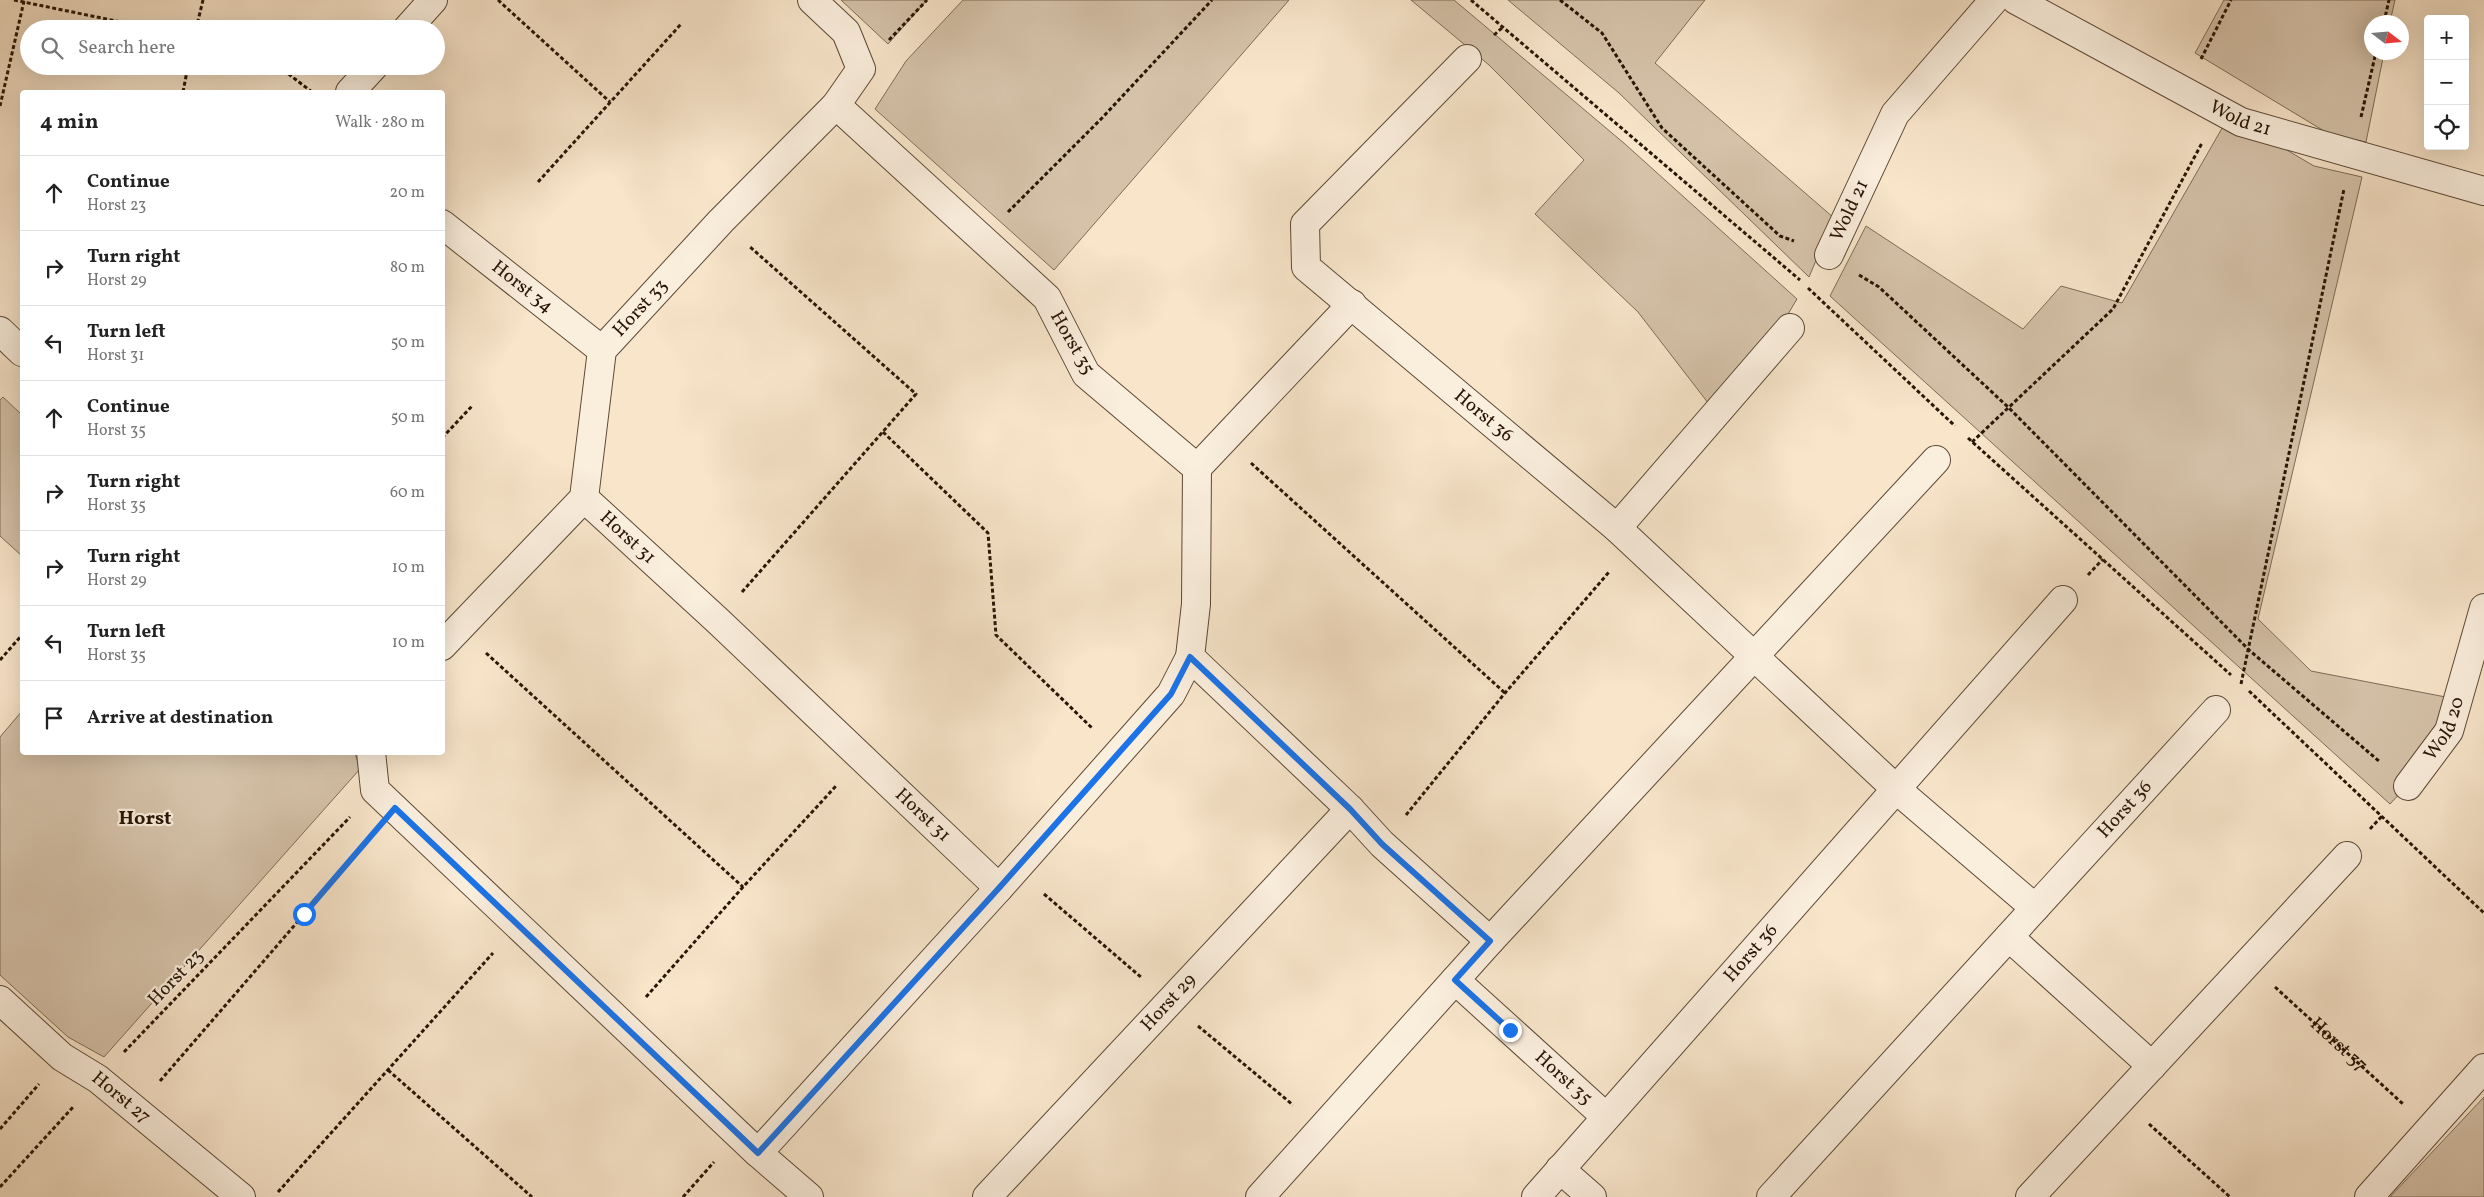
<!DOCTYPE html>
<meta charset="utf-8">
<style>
:root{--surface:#fff;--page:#f6f6f6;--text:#222;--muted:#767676;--line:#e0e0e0}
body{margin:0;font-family:Vollkorn,serif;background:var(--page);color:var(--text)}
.controls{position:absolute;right:15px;top:15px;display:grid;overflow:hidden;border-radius:5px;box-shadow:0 5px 20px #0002}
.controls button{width:45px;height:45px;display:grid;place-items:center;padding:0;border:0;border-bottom:1px solid var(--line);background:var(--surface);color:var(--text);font:25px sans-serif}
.compass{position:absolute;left:2364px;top:15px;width:45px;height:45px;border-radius:50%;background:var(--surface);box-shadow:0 5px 20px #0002;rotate:106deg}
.stop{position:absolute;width:15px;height:15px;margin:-11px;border:4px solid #1a73e8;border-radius:50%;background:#fff}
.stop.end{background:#1a73e8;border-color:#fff;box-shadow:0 1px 5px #0008}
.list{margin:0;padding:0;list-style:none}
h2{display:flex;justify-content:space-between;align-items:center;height:65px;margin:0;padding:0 20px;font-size:21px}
h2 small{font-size:16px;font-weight:400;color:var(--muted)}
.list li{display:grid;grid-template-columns:32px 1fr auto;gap:15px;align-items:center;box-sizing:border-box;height:75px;padding:0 20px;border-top:1px solid var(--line)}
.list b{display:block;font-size:19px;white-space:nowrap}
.list p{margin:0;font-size:16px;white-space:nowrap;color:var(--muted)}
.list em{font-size:16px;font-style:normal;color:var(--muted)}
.icon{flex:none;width:28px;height:28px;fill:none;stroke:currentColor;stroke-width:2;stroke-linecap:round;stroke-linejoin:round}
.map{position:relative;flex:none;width:2484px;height:1197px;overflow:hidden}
.search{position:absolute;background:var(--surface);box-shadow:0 5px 20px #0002;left:20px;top:20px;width:425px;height:55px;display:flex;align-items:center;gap:12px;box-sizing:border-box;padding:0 18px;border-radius:28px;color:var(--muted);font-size:19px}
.panel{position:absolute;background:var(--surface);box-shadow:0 5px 20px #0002;left:20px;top:90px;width:425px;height:665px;border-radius:5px}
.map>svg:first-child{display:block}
.green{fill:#d5c2a9;stroke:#7e6c57}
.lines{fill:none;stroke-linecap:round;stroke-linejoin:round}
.street-casing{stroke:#5c4936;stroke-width:30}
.path{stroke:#281505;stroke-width:3;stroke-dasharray:4 2.5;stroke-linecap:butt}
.street{stroke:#faeedd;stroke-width:28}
.route{stroke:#1a73e8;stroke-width:6}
.labels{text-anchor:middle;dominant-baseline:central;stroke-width:4.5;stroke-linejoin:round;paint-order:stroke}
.street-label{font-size:19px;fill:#281505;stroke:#faeedd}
.neighbourhood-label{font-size:20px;font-weight:bold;fill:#281505;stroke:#faeedd}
</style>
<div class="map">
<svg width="2484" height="1197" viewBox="0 0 2484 1197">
<rect width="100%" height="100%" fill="#f8e5ca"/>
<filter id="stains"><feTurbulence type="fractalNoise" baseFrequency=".004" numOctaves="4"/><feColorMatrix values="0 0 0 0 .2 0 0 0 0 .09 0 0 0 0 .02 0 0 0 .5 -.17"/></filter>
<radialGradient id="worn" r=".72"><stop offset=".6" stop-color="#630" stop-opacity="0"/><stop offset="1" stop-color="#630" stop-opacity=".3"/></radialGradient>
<path class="green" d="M841 0H927L888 44Z
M963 0H1289L1054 270 875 109 906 61Z
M1411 0H1454L1625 144 1797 299 1759 363 1712 408 1638 312 1535 214 1584 160 1489 65Z
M1508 0H1705L1655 63 1834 218 1809 277 1619 93Z
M2224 0H2395L2390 22H2372V52L2384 53 2366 142 2329 134 2195 53Z
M2229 116 2314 166 2362 177 2258 619 2311 671 2456 699 2417 775 2390 804 1830 296 1866 226 2023 329 2061 286 2122 303Z
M3 397 22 415V556L0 536V400Z
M22 711V752L355 753 360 769 104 1057 68 1037 0 975V737Z
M2484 1097V1197H2390Z"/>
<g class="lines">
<defs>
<g id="street">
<path id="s2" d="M2016 0 2241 122 2484 191"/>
<path d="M407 29 433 0"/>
<path id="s3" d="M1467 59 1305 224 1306 267 1617 528 1896 789 2035 908"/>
<path d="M350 92 374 66"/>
<path d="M836 105 1047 298 1086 374 1197 468 1196 604 1190 657 1350 809 1382 844 1490 941"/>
<path id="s4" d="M442 224 602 350"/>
<path id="s5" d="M1829 255 1895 114 1994 0"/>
<path d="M0 331 22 352"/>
<path d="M1197 468 1352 304"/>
<path id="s6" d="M584 498 717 620 999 888 758 1153"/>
<path d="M1617 528 1790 328"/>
<path id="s7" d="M442 646 584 498 602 350 721 221 836 105 861 69 846 32 812 0"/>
<path d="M371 752 375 790 758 1153 809 1197"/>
<path id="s8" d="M2408 786 2449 731 2484 608"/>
<path d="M999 888 1171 694 1190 657"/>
<path d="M2009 937 2152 1066"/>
<path id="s9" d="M1455 980 1606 1117"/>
<path id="s10" d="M0 1000 62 1057 98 1079 241 1197"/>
<path d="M1560 1169 1592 1197"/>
<path id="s11" d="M987 1197 1350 809"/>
<path d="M1260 1197 1490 941 1936 460"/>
<path id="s12" d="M1536 1197 2063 600"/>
<path id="s13" d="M1771 1197 2216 710"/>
<path d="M2030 1197 2347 856"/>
<path d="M2369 1197 2484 1068"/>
</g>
</defs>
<use href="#street" class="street-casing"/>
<g class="path">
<path d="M14 0 155 29"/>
<path d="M498 0 610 102"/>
<path d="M1471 0 1800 280"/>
<path d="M1560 0 1602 33 1662 128 1780 236 1794 241"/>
<path d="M2384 22 2389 0"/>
<path d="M196 29 203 0"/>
<path d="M1494 35 1503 27"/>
<path d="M889 40 927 0"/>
<path d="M2201 59 2231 0"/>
<path d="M278 66 312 92"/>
<path d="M183 92 188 66"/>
<path d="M0 106 24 1"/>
<path d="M2361 117 2376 52"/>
<path d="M538 182 682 23"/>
<path d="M1008 212 1102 118 1212 0"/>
<path d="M1859 275 1879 287 2008 407 2249 650 2380 762"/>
<path d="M1808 288 1955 426"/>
<path d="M883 432 988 533 996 635 1092 728"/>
<path d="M442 438 473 405"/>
<path d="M1968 438 2231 675"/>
<path d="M1972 442 2113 309 2202 143"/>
<path d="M1251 463 1505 693"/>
<path d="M2088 575 2103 559"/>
<path d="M742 592 916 394 749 246"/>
<path d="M486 653 743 887"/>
<path d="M0 660 22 635"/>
<path d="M2241 684 2344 189"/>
<path d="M2249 691 2484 913"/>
<path d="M1406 815 1505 693 1609 572"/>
<path d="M2370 829 2383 815"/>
<path d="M1044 894 1142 978"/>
<path id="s1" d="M2275 987 2403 1104"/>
<path d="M646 997 743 887 836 786"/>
<path d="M1198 1026 1293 1105"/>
<path d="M124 1052 350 817"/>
<path d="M388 1070 532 1197"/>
<path d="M160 1081 370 838"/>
<path d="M2149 1124 2230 1197"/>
<path d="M0 1129 39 1084"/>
<path d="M0 1187 74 1106"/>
<path d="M278 1192 493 953"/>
<path d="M683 1197 714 1162"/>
</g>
<use href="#street" class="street"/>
</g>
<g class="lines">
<path class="route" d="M304 914 395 808 758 1153 999 888 1171 694 1190 657 1350 809 1382 844 1490 941 1455 980 1510 1030"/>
</g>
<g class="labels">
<g class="street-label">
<text stroke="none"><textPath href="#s2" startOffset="254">Wold 21</textPath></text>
<text stroke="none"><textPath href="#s5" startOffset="49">Wold 21</textPath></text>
<text stroke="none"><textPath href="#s4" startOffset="102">Horst 34</textPath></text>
<text stroke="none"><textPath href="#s7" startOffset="411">Horst 33</textPath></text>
<text transform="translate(1072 343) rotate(60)">Horst 35</text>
<text stroke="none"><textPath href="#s3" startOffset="506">Horst 36</textPath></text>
<text stroke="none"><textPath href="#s6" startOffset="59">Horst 31</textPath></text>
<text stroke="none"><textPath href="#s8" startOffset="69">Wold 20</textPath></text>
<text stroke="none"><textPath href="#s13" startOffset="525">Horst 36</textPath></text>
<text stroke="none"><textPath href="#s6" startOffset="464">Horst 31</textPath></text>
<text stroke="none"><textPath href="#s12" startOffset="325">Horst 36</textPath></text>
<text transform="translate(176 978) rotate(-46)">Horst 23</text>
<text stroke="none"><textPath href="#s11" startOffset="266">Horst 29</textPath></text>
<text stroke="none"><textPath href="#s1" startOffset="86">Horst 37</textPath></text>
<text stroke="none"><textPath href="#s9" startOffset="146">Horst 35</textPath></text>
<text stroke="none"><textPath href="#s10" startOffset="156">Horst 27</textPath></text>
</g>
<g class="neighbourhood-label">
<text x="145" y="819">Horst</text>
</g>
</g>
<rect width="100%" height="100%" filter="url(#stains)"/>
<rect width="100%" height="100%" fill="url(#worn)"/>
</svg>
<div class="controls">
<button>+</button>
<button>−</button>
<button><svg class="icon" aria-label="locate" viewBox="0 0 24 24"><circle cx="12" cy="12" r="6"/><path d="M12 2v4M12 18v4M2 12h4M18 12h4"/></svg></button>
</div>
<svg class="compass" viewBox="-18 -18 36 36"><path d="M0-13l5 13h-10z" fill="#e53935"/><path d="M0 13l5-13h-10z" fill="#767676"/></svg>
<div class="stop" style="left:304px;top:914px"></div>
<div class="stop end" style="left:1510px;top:1030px"></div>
<div class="search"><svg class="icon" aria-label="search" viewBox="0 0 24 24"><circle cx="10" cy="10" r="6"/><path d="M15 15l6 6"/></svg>Search here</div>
<section class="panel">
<h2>4 min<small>Walk · 280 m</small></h2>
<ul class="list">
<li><svg class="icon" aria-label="ahead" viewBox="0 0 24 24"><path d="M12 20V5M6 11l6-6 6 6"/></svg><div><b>Continue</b><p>Horst 23</p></div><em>20 m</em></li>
<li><svg class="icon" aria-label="right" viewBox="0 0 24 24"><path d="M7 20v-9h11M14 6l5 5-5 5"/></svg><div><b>Turn right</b><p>Horst 29</p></div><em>80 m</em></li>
<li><svg class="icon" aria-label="left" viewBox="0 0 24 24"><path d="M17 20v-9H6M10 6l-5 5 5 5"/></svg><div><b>Turn left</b><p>Horst 31</p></div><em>50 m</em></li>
<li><svg class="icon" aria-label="ahead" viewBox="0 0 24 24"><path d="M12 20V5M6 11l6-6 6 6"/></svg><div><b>Continue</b><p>Horst 35</p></div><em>50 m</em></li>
<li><svg class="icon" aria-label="right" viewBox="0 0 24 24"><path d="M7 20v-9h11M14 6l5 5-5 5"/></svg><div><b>Turn right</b><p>Horst 35</p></div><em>60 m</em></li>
<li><svg class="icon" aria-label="right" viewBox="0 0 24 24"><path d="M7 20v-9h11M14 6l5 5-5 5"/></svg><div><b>Turn right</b><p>Horst 29</p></div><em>10 m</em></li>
<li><svg class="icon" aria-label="left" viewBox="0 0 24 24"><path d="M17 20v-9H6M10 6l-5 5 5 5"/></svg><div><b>Turn left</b><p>Horst 35</p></div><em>10 m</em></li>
<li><svg class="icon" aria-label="arrive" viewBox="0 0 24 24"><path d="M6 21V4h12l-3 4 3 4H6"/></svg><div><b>Arrive at destination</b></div></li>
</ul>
</section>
</div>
